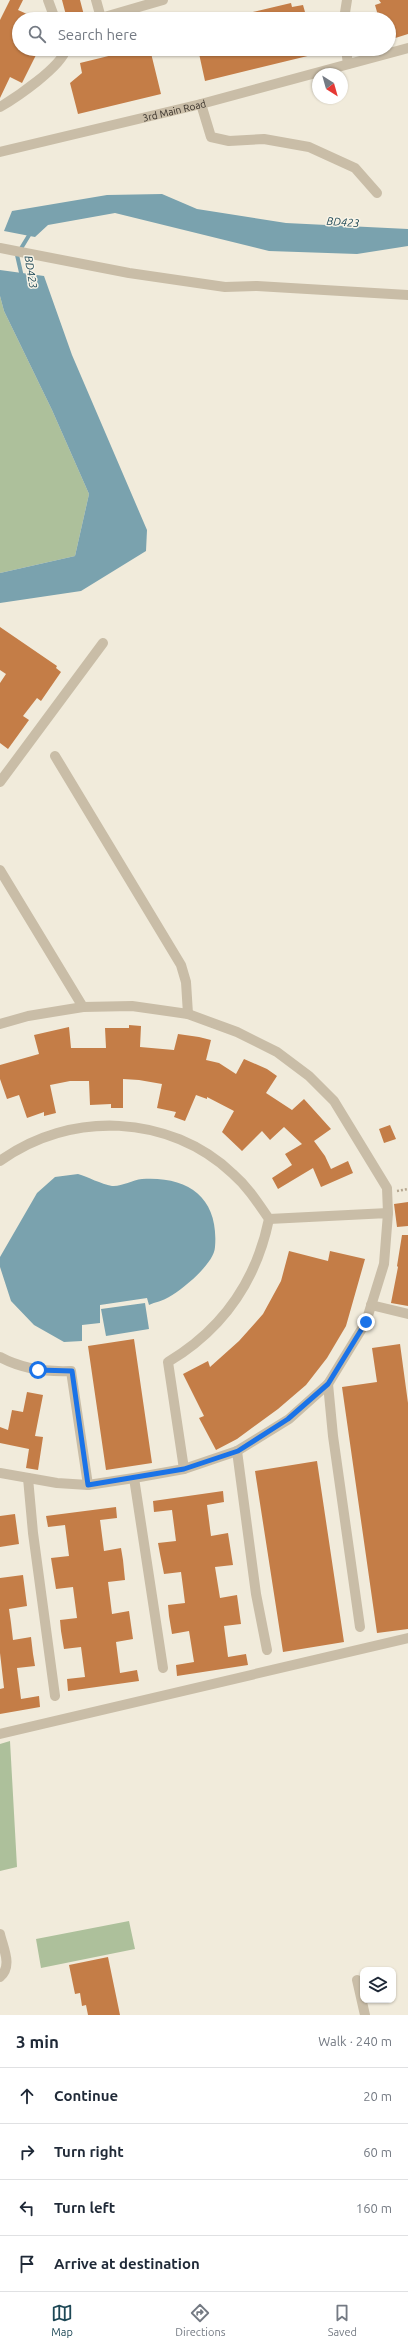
<!DOCTYPE html>
<meta charset="utf-8">
<style>
:root{--surface:#fff;--page:#f2f2f3;--text:#1f2937;--muted:#747a83;--line:#e0e1e3;--accent:#1e4856}
body{margin:0;font-family:Ubuntu,sans-serif;background:var(--page);color:var(--text)}
.controls{position:absolute;right:12px;bottom:12px;display:grid;overflow:hidden;border-radius:8px;box-shadow:0 1px 3px #0004}
.controls button{width:36px;height:36px;display:grid;place-items:center;padding:0;border:0;border-bottom:1px solid var(--line);background:var(--surface);color:var(--text);font:20px sans-serif}
.compass{position:absolute;left:312px;top:68px;width:36px;height:36px;border-radius:50%;background:var(--surface);box-shadow:0 1px 3px #0004;rotate:143deg}
.stop{position:absolute;width:12px;height:12px;margin:-9px;border:3px solid #1a73e8;border-radius:50%;background:#fff}
.stop.end{background:#1a73e8;border-color:#fff;box-shadow:0 1px 4px #0008}
.list{margin:0;padding:0;list-style:none}
h2{display:flex;justify-content:space-between;align-items:center;height:52px;margin:0;padding:0 16px;font-size:17px}
h2 small{font-size:13px;font-weight:400;color:var(--muted)}
.list li{display:grid;grid-template-columns:26px 1fr auto;gap:12px;align-items:center;box-sizing:border-box;height:56px;padding:0 16px;border-top:1px solid var(--line)}
.list b{display:block;font-size:15px;white-space:nowrap}
.list em{font-size:13px;font-style:normal;color:var(--muted)}
.icon{flex:none;width:22px;height:22px;fill:none;stroke:currentColor;stroke-width:2;stroke-linecap:round;stroke-linejoin:round}
.map{position:relative;flex:none;width:408px;height:2015px;overflow:hidden}
.search{position:absolute;background:var(--surface);box-shadow:0 1px 3px #0004;left:12px;right:12px;top:12px;height:44px;display:flex;align-items:center;gap:10px;box-sizing:border-box;padding:0 14px;border-radius:22px;color:var(--muted);font-size:15px}
.sheet{height:276px;background:var(--surface)}
nav{display:flex;justify-content:space-around;align-items:center;box-sizing:border-box;height:56px;border-top:1px solid var(--line);background:var(--surface);font-size:11px;color:var(--muted)}
nav a{display:grid;justify-items:center;gap:2px}
nav .on{color:var(--accent)}
.map>svg:first-child{display:block}
.green{fill:#adc09b}
.water{fill:#7aa2ae}
.lines{fill:none;stroke-linecap:round;stroke-linejoin:round}
.stream{stroke:#7aa2ae;stroke-width:4}
.building{fill:#c47d47}
.path{stroke:#b5a791;stroke-width:2.5;stroke-dasharray:2 2;stroke-linecap:butt}
.minor{stroke:#c9bda7;stroke-width:10}
.route{stroke:#1a73e8;stroke-width:5}
.labels{text-anchor:middle;dominant-baseline:central;stroke-width:3;stroke-linejoin:round;paint-order:stroke}
.street-label{font-size:10px;fill:#362f28;stroke:#f9f4e7}
.water-label{font-size:11px;font-style:italic;fill:#1e4856;stroke:#f9f4e7}
</style>
<div class="map">
<svg width="408" height="2015" viewBox="0 0 408 2015">
<rect width="100%" height="100%" fill="#f1ebdb"/>
<path class="green" d="M0 296 4 311 52 410 89 494 75 556 0 573Z
M10 1741 17 1867 0 1871V1744Z
M129 1921 135 1949 41 1968 36 1939Z"/>
<path class="water" d="M162 194 197 209 286 223 408 229V246L357 254 269 251 115 213 48 225 35 237 4 231 12 211 107 195Z
M0 270 44 276 72 355 147 530 146 551 81 591 0 603V573L75 556 89 494 52 410 4 311 0 296Z
M78 1174C88 1177 101 1184 112 1186 121 1187 132 1180 142 1179 189 1176 219 1198 215 1247 214 1264 183 1289 169 1297 163 1301 155 1302 149 1305L147 1298 100 1305V1323L82 1325V1341L64 1342 34 1325 11 1301 0 1267V1257L37 1193 55 1177Z
M145 1303 149 1329 106 1336 101 1309Z"/>
<g class="lines">
<path class="stream" d="M22 277 17 255 31 232"/>
</g>
<path class="building" d="M10 0H23L18 10 38 19H19V49H39L22 83 10 77 0 98V20Z
M62 0H80L85 19H67Z
M379 0H408V34L389 40V19H379L375 5 381 3Z
M291 3 292 7 303 5 307 19H241L240 15Z
M137 49H150L161 94 78 114 70 83 82 73 80 63Z
M198 49H319L320 53 205 81Z
M0 627 57 666 56 668 61 672 41 701 37 698 23 716 29 720 8 749 0 743V683L6 674 0 670Z
M129 1025 141 1026 140 1047 174 1050 178 1034 199 1037 211 1040 206 1060 219 1063 236 1074 244 1059 267 1069 277 1076 266 1093 292 1110 304 1099 331 1129 314 1141 325 1156 331 1169 348 1161 353 1173 321 1187 313 1168 278 1189 272 1178 292 1165 285 1154 302 1144 284 1127 270 1140 262 1131 242 1151 222 1132 234 1111 207 1097V1099L196 1095 185 1121 174 1117 176 1112 157 1108 162 1084 139 1080 123 1079V1108H111V1104L90 1105 89 1081H70L50 1085 56 1113 44 1116V1112L27 1118 19 1095 7 1099 0 1079V1065L39 1054 34 1035 69 1027 71 1048H106L105 1028H129Z
M390 1125 396 1139 384 1143 379 1129Z
M408 1202V1226L397 1227 394 1204Z
M402 1235H408V1306L391 1303 398 1267 397 1266Z
M289 1251 328 1261 330 1251 365 1259 346 1326 327 1358 306 1385 278 1409 237 1439 216 1450 199 1418 204 1416 183 1374 208 1361 210 1367 239 1341 263 1314 281 1281Z
M134 1339 152 1463 106 1470 88 1346Z
M400 1344 408 1403V1629L377 1633 342 1387 377 1382 372 1348Z
M27 1392 43 1395 35 1436 43 1437 38 1470 26 1468 29 1449 0 1443V1427L8 1430 12 1410 23 1412Z
M317 1461 344 1642 283 1652 255 1471Z
M223 1491 224 1502 207 1505 211 1536 228 1533 233 1565 215 1567 220 1598 237 1595 241 1624 224 1626 228 1657 246 1654 248 1665 177 1676 176 1665 194 1662 189 1631 172 1634 169 1616 168 1605 185 1603 183 1587 181 1572 164 1574 160 1554 158 1543 176 1541 172 1510 154 1512 153 1501Z
M116 1507 117 1518 100 1520 104 1551 121 1548 123 1560 125 1580 108 1582 112 1614 129 1611 133 1639 116 1642 120 1673 137 1670 139 1681 68 1691 67 1679 85 1677 81 1647 64 1649 61 1631 60 1620 77 1618 73 1587 56 1589 51 1558 69 1556 65 1525 48 1527 46 1516Z
M15 1514 19 1544 0 1547V1516Z
M23 1575 27 1606 9 1609 11 1623 13 1640 31 1637 33 1654 35 1666 17 1668 21 1699 39 1696 40 1707 0 1714V1689L4 1688 0 1653V1578Z
M108 1957 120 2015H88L86 2005 82 2006 80 1993 75 1994 69 1965Z"/>
<g class="lines">
<path class="path" d="M397 1191 408 1189"/>
<g class="minor">
<path d="M48 0 55 19"/>
<path d="M96 0 101 18 163 0"/>
<path d="M344 19 347 0"/>
<path d="M346 49 348 64"/>
<path d="M201 104 211 137 229 141 264 139 309 147 355 168 377 193"/>
<path d="M0 107C17 97 61 67 66 49"/>
<path id="s1" d="M0 152 201 104 408 48"/>
<path d="M0 248 129 273 225 287 257 286 408 295"/>
<path d="M55 756 181 965 186 982 188 1014"/>
<path d="M0 782 103 643"/>
<path d="M0 870 83 1007"/>
<path d="M0 1024 28 1016 83 1007 132 1006 188 1014 237 1032 277 1052 309 1076 334 1101 387 1188 388 1213"/>
<path d="M0 1161C70 1110 170 1114 233 1174 248 1187 258 1203 269 1219 256 1282 223 1329 168 1362L184 1469"/>
<path d="M371 1305 408 1314"/>
<path d="M0 1357C22 1369 46 1372 71 1371L88 1485"/>
<path d="M328 1384 333 1436 360 1627"/>
<path d="M237 1451 256 1594 267 1650"/>
<path d="M0 1473 57 1483 88 1485 134 1478 184 1469 237 1451 289 1419 328 1384 366 1322 384 1264 388 1213 269 1219"/>
<path d="M28 1478 33 1533 55 1696"/>
<path d="M134 1478 163 1668"/>
<path d="M0 1734 408 1638"/>
<path d="M0 1934C3 1948 13 1966 0 1977"/>
<path d="M357 1980 365 2015"/>
</g>
</g>
<g class="lines">
<path class="route" d="M38 1370 72 1371 88 1485 184 1469 238 1451 288 1419 328 1384 366 1322"/>
</g>
<g class="labels">
<g class="street-label">
<text stroke="none"><textPath href="#s1" startOffset="179">3rd Main Road</textPath></text>
</g>
<g class="water-label">
<text transform="translate(343 222) rotate(4)">BD423</text>
<text transform="translate(31 272) rotate(81)">BD423</text>
</g>
</g>
</svg>
<div class="controls">
<button><svg class="icon" aria-label="layers" viewBox="0 0 24 24"><path d="M12 4l9 5-9 5-9-5zM3 14l9 5 9-5"/></svg></button>
</div>
<svg class="compass" viewBox="-18 -18 36 36"><path d="M0-13l5 13h-10z" fill="#e53935"/><path d="M0 13l5-13h-10z" fill="#747a83"/></svg>
<div class="stop" style="left:38px;top:1370px"></div>
<div class="stop end" style="left:366px;top:1322px"></div>
<div class="search"><svg class="icon" aria-label="search" viewBox="0 0 24 24"><circle cx="10" cy="10" r="6"/><path d="M15 15l6 6"/></svg>Search here</div>
</div>
<section class="sheet">
<h2>3 min<small>Walk · 240 m</small></h2>
<ul class="list">
<li><svg class="icon" aria-label="ahead" viewBox="0 0 24 24"><path d="M12 20V5M6 11l6-6 6 6"/></svg><div><b>Continue</b></div><em>20 m</em></li>
<li><svg class="icon" aria-label="right" viewBox="0 0 24 24"><path d="M7 20v-9h11M14 6l5 5-5 5"/></svg><div><b>Turn right</b></div><em>60 m</em></li>
<li><svg class="icon" aria-label="left" viewBox="0 0 24 24"><path d="M17 20v-9H6M10 6l-5 5 5 5"/></svg><div><b>Turn left</b></div><em>160 m</em></li>
<li><svg class="icon" aria-label="arrive" viewBox="0 0 24 24"><path d="M6 21V4h12l-3 4 3 4H6"/></svg><div><b>Arrive at destination</b></div></li>
</ul>
</section>
<nav>
<a class="on"><svg class="icon" aria-label="map" viewBox="0 0 24 24"><path d="M3 6l6-2 6 2 6-2v14l-6 2-6-2-6 2zM9 4v14M15 6v14"/></svg>Map</a>
<a><svg class="icon" aria-label="directions" viewBox="0 0 24 24"><path d="M12 3l9 9-9 9-9-9zM9 14v-3h6M13 9l2 2-2 2"/></svg>Directions</a>
<a><svg class="icon" aria-label="saved" viewBox="0 0 24 24"><path d="M7 4h10v16l-5-4-5 4z"/></svg>Saved</a>
</nav>
